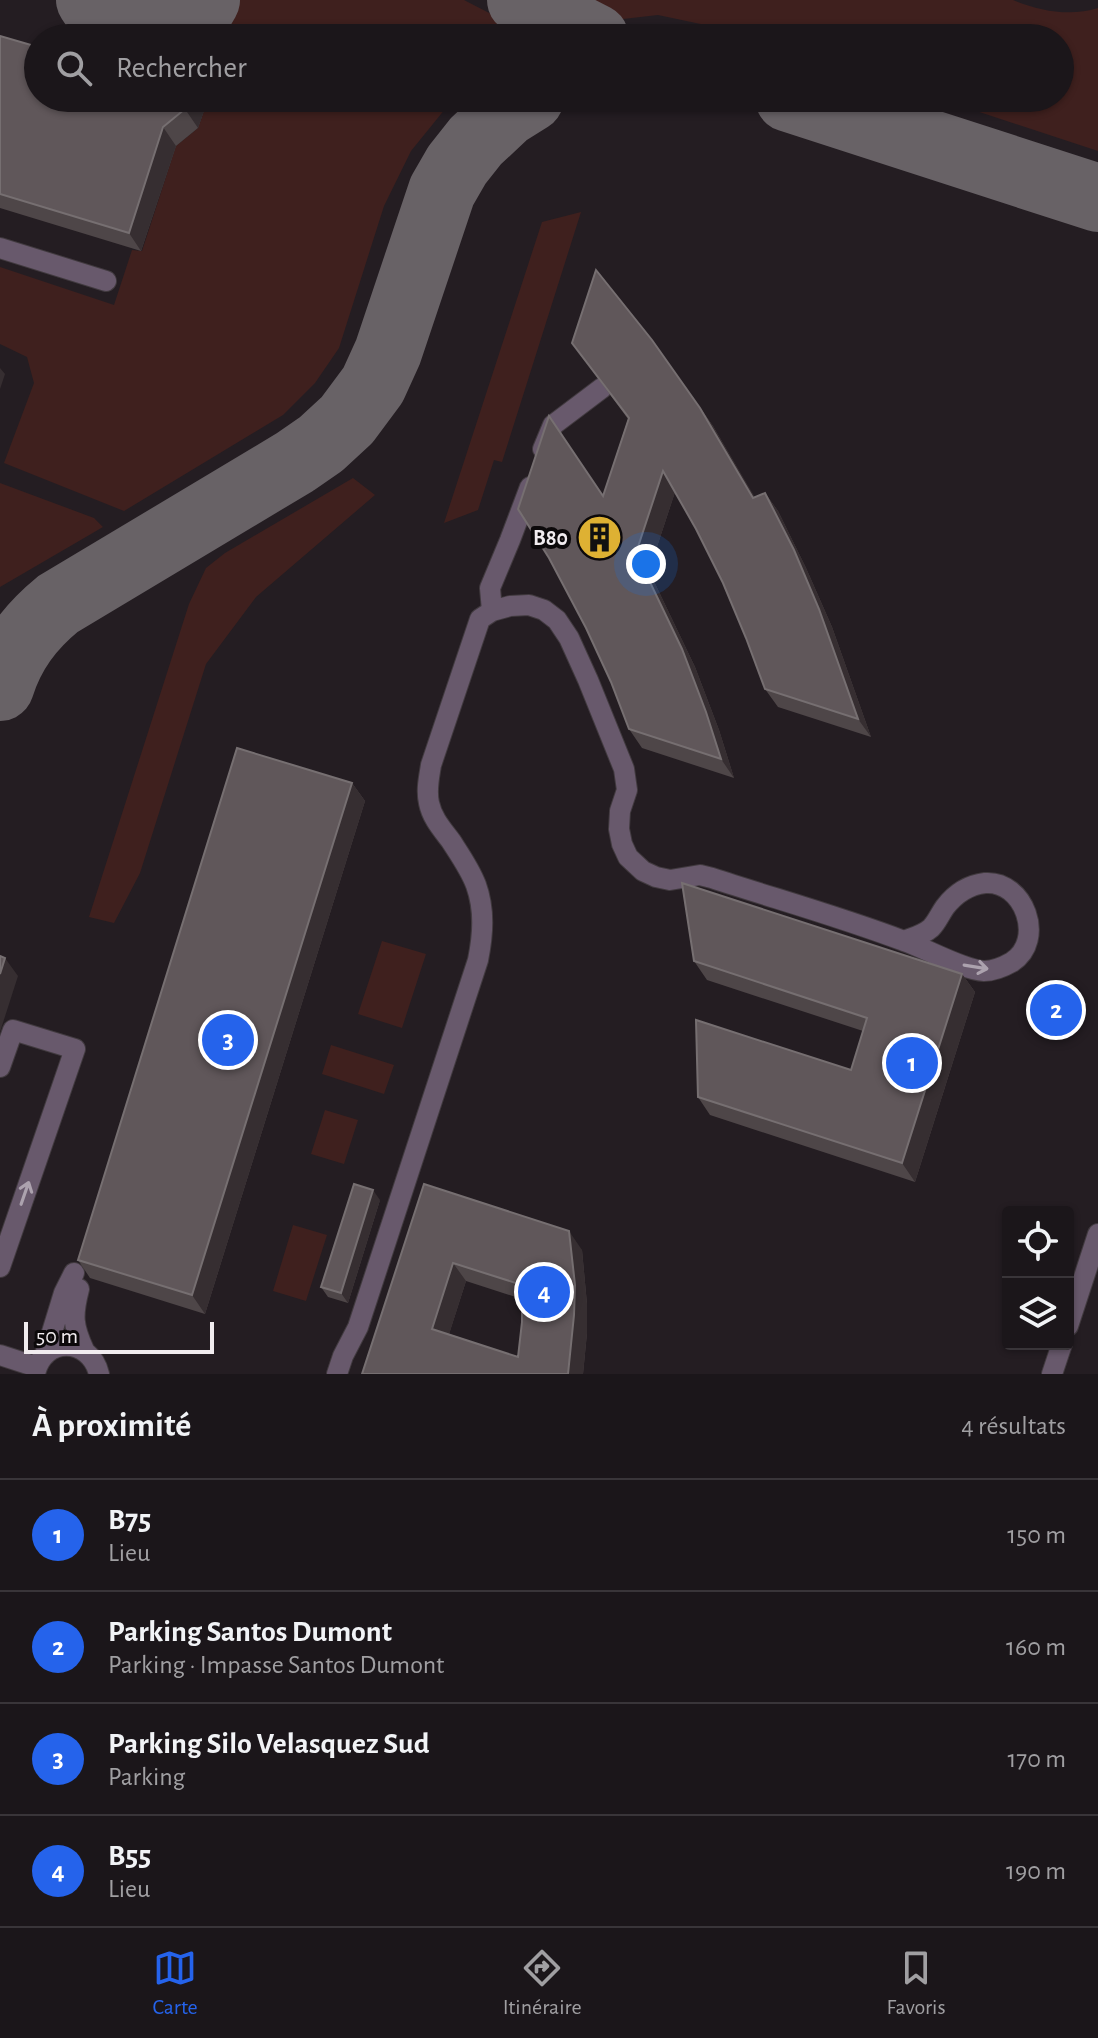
<!DOCTYPE html>
<html lang="fr">
<meta charset="utf-8">
<style>
:root{--surface:#1b161a;--page:#241f23;--text:#f1f3f6;--muted:#a09fa2;--line:#393539;--accent:#2563eb}
body{margin:0;font-family:"Alegreya Sans",sans-serif;background:var(--page);color:var(--text)}
.controls{position:absolute;right:24px;bottom:24px;display:grid;overflow:hidden;border-radius:8px;box-shadow:0 2px 6px #0004}
.controls button{width:72px;height:72px;display:grid;place-items:center;padding:0;border:0;border-bottom:2px solid var(--line);background:var(--surface);color:var(--text);font:40px sans-serif}
.scale{position:absolute;left:24px;bottom:20px;width:190px;box-sizing:border-box;padding-left:8px;border:4px solid #f1ecef;border-top:0;font-size:22px;line-height:28px;white-space:nowrap;color:#f1ecef;-webkit-text-stroke:6px #0c090a;paint-order:stroke}
.you{position:absolute;left:646px;top:564px;width:28px;height:28px;margin:-20px;border:6px solid #fff;border-radius:50%;background:#1a73e8;box-shadow:0 0 0 12px #1a73e833}
.badge{display:grid;place-items:center;width:52px;height:52px;border-radius:50%;background:var(--accent);color:#fff;font-size:26px;font-weight:700}
.pin{position:absolute;translate:-50% -50%;border:4px solid #fff;box-shadow:0 2px 8px #0006}
.list{margin:0;padding:0;list-style:none}
h2{display:flex;justify-content:space-between;align-items:center;height:104px;margin:0;padding:0 32px;font-size:34px}
h2 small{font-size:26px;font-weight:400;color:var(--muted)}
.list li{display:grid;grid-template-columns:52px 1fr auto;gap:24px;align-items:center;box-sizing:border-box;height:112px;padding:0 32px;border-top:2px solid var(--line)}
.list b{display:block;font-size:30px;white-space:nowrap}
.list p{margin:0;font-size:26px;white-space:nowrap;color:var(--muted)}
.list em{font-size:26px;font-style:normal;color:var(--muted)}
.icon{flex:none;width:44px;height:44px;fill:none;stroke:currentColor;stroke-width:2;stroke-linecap:round;stroke-linejoin:round}
.map{position:relative;flex:none;width:1098px;height:1374px;overflow:hidden}
.search{position:absolute;background:var(--surface);box-shadow:0 2px 6px #0004;left:24px;right:24px;top:24px;height:88px;display:flex;align-items:center;gap:20px;box-sizing:border-box;padding:0 28px;border-radius:44px;color:var(--muted);font-size:30px}
.sheet{height:552px;background:var(--surface)}
nav{display:flex;justify-content:space-around;align-items:center;box-sizing:border-box;height:112px;border-top:2px solid var(--line);background:var(--surface);font-size:22px;color:var(--muted)}
nav a{display:grid;justify-items:center;gap:4px}
nav .on{color:var(--accent)}
.map>svg:first-child{display:block}
.green{fill:#3f201e}
.lines{fill:none;stroke-linecap:round;stroke-linejoin:round}
.taxiway{stroke:#686266;stroke-width:68}
.minor-casing{stroke:#413a3f;stroke-width:22}
.minor{stroke:#68596c;stroke-width:20}
.wall{fill:#4e4648;fill-rule:evenodd}
.shaded-wall{fill:#362e31}
.building{fill:#60575a;stroke:#766f71;stroke-width:2;fill-rule:evenodd}
.oneway{stroke:#aca2ae}
.labels{text-anchor:middle;dominant-baseline:central;stroke-width:8;stroke-linejoin:round;paint-order:stroke}
.poi-label{font-size:22px;font-weight:bold;fill:#f1ecef;stroke:#0c090a;text-anchor:end}
</style>
<div class="map">
<svg width="1098" height="1374" viewBox="0 0 1098 1374">
<rect width="100%" height="100%" fill="#241d22"/>
<path class="green" d="M232 0H464L522 30 524 38H220Z
M573 0H1013C1040 11 1070 17 1098 8V151L937 98H1060V38H754L729 30 658 15 614 20Z
M201 98H454L411 151 384 206 339 348 315 383 283 415 124 511 4 463 34 383 27 357 0 344V267L114 305 132 250 142 251 176 146 198 128 205 108Z
M581 212 502 462 494 460 478 510 444 523 542 222Z
M353 478 375 495 256 597 206 664 140 873 114 923 89 917 189 604 206 568 225 553Z
M0 483 94 518 103 527 0 587Z
M382 941 426 954 402 1028 358 1014Z
M331 1045 394 1065 384 1094 322 1074Z
M325 1110 358 1120 344 1164 311 1154Z
M293 1225 327 1235 306 1301 273 1291Z"/>
<g class="lines">
<path class="taxiway" d="M90 0 96 9 156 29H172L196 17 206 0
M521 0 595 38
M789 98 1098 198
M0 687C11 652 30 627 58 604L295 462 321 444 347 420 373 385 388 352 442 191 457 165 476 141 506 113 530 98"/>
<defs>
<path id="minor" d="M0 248 106 281
M543 449 553 425 602 388
M492 611 490 588 510 540 530 487
M0 1067 13 1030 75 1049 0 1267
M79 1289C72 1316 73 1326 84 1350
M1068 1326 1098 1234
M0 1355 37 1367
M45 1355 64 1293 74 1273
M35 1374C43 1336 90 1337 99 1374
M337 1374 343 1356 358 1327 478 960C483 935 485 910 476 885 470 869 460 855 451 841 442 829 432 818 429 803 426 790 429 778 431 765L480 619 492 611 510 606 529 605 544 610 557 620 569 638 588 680 624 769 627 790 620 811 619 829 622 844 628 857 643 871 656 877 670 880 700 875 712 878C776 899 841 917 904 941 925 948 963 970 984 971 993 971 1005 966 1012 962 1046 940 1024 880 985 883 968 885 955 894 945 907 940 914 937 922 931 928 923 935 914 937 904 941
M1052 1374 1062 1344"/>
</defs>
<use href="#minor" class="minor-casing"/>
<use href="#minor" class="minor"/>
</g>
<path class="wall" d="M0 36 38 98H198L205 108 198 128 176 146 141 251 0 208Z
M652 340 713 426 754 497 765 493 778 511 806 568 832 627 871 737 778 707 765 689 746 638 723 583 696 529 675 492 649 571 695 667 719 730 734 778 642 748 629 729 603 496 628 419 572 343Z
M352 783 365 801 205 1314 90 1278 78 1260Z
M694 961 962 974 975 992 915 1182 710 1115 698 1097 851 1070 863 1031 707 980Z
M424 1184 582 1250 587 1304V1333L583 1374H362ZM466 1281 522 1299V1322L518 1357 449 1334Z
M380 1200 348 1303 328 1297 321 1287Z"/>
<path class="shaded-wall" d="M189 98H198L205 108 198 128 185 109Z
M163 127 176 146 141 251 129 233Z
M0 368 5 374 0 389Z
M700 408 713 426 766 516 753 498Z
M663 471 676 489 649 571 695 667 719 730 734 778 721 759 636 553Z
M765 493 778 511 806 568 832 627 871 737 858 719Z
M352 783 365 801 205 1314 192 1295Z
M5 958 18 976 0 1032V974Z
M962 974 975 992 915 1182 902 1163Z
M373 1190 380 1200 348 1303 341 1293Z
M569 1231 582 1250 587 1304V1333L583 1374H568Z
M453 1263 466 1281 445 1347 432 1329Z"/>
<path class="building" d="M0 36 38 47V98H189L185 109 163 127 129 233 0 194Z
M596 270 652 340 700 408 753 498 765 493 794 550 819 609 858 719 765 689 746 638 723 583 696 529 663 471 636 553 682 649 706 712 721 759 629 729 611 682 586 628 549 558 518 509 549 416 603 496 629 418 572 343Z
M237 748 352 783 192 1295 78 1260Z
M682 883 962 974 902 1163 698 1097 696 1020 851 1070 867 1018 694 961Z
M0 956 5 958 0 974Z
M354 1184 373 1190 341 1293 321 1287Z
M424 1184 569 1231 575 1285 574 1315 568 1374H362ZM453 1263 522 1285V1322L518 1357 432 1329Z"/>
<defs><path id="oneway-shaft" d="M-6 0H5M1.5-3L5.5 0L1.5 3" fill="none" stroke-width="1.6" stroke-linecap="round" stroke-linejoin="round" transform="scale(2)"/></defs>
<g class="oneway">
<use href="#oneway-shaft" transform="translate(976 967) rotate(9)"/>
<use href="#oneway-shaft" transform="translate(25 1193) rotate(-71)"/>
</g>
<defs>
<symbol id="building-disc" viewBox="-11 -11 22 22"><circle r="9.5" fill="#deb133" stroke="#0c090a"/><path d="M-4-6H4V6H1V3H-1V6H-4ZM-2.5-4.3h1.7v1.8h-1.7ZM.8-4.3h1.7v1.8H.8ZM-2.5-1h1.7V.8h-1.7ZM.8-1h1.7V.8H.8Z" fill="#111"/></symbol>
</defs>
<g fill-rule="evenodd">
<use href="#building-disc" x="574" y="512" width="51" height="51"/>
</g>
<g class="labels">
<g class="poi-label">
<text x="568" y="538">B80</text>
</g>
</g>
</svg>
<div class="controls">
<button><svg class="icon" aria-label="locate" viewBox="0 0 24 24"><circle cx="12" cy="12" r="6"/><path d="M12 2v4M12 18v4M2 12h4M18 12h4"/></svg></button>
<button><svg class="icon" aria-label="layers" viewBox="0 0 24 24"><path d="M12 4l9 5-9 5-9-5zM3 14l9 5 9-5"/></svg></button>
</div>
<div class="scale">50 m</div>
<div class="you"></div>
<div class="pin badge" style="left:912px;top:1063px">1</div>
<div class="pin badge" style="left:1056px;top:1010px">2</div>
<div class="pin badge" style="left:228px;top:1040px">3</div>
<div class="pin badge" style="left:544px;top:1292px">4</div>
<div class="search"><svg class="icon" aria-label="search" viewBox="0 0 24 24"><circle cx="10" cy="10" r="6"/><path d="M15 15l6 6"/></svg>Rechercher</div>
</div>
<section class="sheet">
<h2>À proximité<small>4 résultats</small></h2>
<ul class="list">
<li><span class="badge">1</span><div><b>B75</b><p>Lieu</p></div><em>150 m</em></li>
<li><span class="badge">2</span><div><b>Parking Santos Dumont</b><p>Parking · Impasse Santos Dumont</p></div><em>160 m</em></li>
<li><span class="badge">3</span><div><b>Parking Silo Velasquez Sud</b><p>Parking</p></div><em>170 m</em></li>
<li><span class="badge">4</span><div><b>B55</b><p>Lieu</p></div><em>190 m</em></li>
</ul>
</section>
<nav>
<a class="on"><svg class="icon" aria-label="map" viewBox="0 0 24 24"><path d="M3 6l6-2 6 2 6-2v14l-6 2-6-2-6 2zM9 4v14M15 6v14"/></svg>Carte</a>
<a><svg class="icon" aria-label="directions" viewBox="0 0 24 24"><path d="M12 3l9 9-9 9-9-9zM9 14v-3h6M13 9l2 2-2 2"/></svg>Itinéraire</a>
<a><svg class="icon" aria-label="saved" viewBox="0 0 24 24"><path d="M7 4h10v16l-5-4-5 4z"/></svg>Favoris</a>
</nav>
